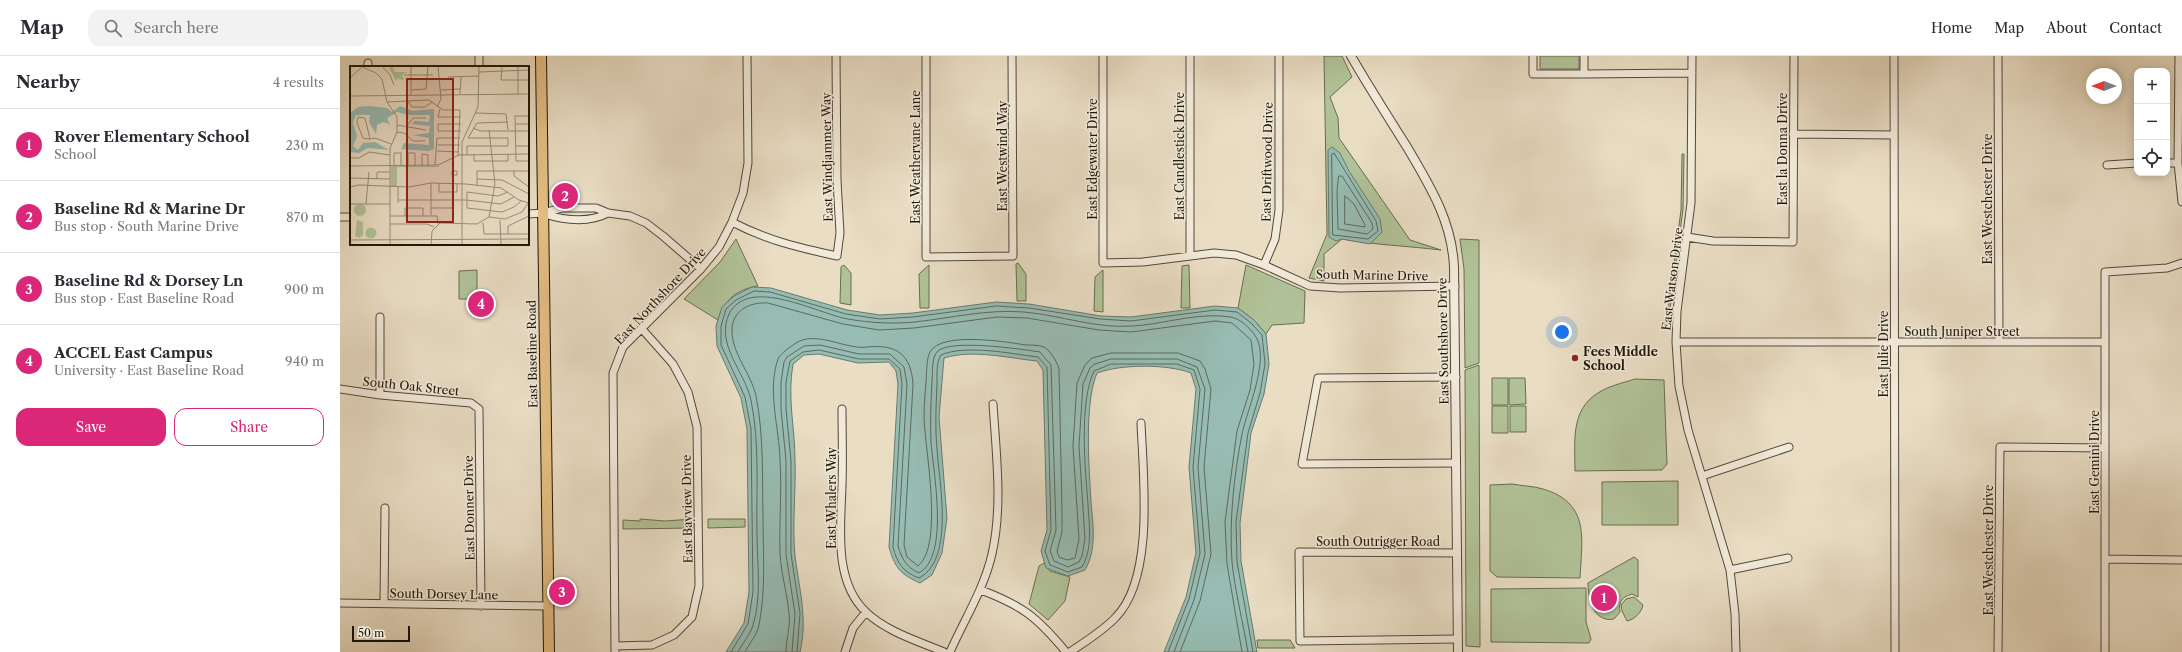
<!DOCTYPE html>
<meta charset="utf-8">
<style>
:root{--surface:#fff;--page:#f2f2f3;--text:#2b2b33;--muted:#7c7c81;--line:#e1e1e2;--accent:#db2777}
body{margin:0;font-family:"Libre Caslon Text",serif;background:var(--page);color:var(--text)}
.controls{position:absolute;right:12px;top:12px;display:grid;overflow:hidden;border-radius:8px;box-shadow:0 2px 10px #0003}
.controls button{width:36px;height:36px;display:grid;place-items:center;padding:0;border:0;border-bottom:1px solid var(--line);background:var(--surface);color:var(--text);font:20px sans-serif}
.compass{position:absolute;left:1746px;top:12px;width:36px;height:36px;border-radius:50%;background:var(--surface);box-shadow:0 2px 10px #0003;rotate:270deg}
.scale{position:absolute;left:12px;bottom:10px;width:58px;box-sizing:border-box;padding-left:4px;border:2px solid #21170a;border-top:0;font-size:11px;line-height:14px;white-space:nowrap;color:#21170a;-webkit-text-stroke:3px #f1e9d9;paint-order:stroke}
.you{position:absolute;left:1222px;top:276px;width:14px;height:14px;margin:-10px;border:3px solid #fff;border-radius:50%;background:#1a73e8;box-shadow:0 0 0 6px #1a73e833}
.badge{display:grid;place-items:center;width:26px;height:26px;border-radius:50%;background:var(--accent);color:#fff;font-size:13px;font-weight:700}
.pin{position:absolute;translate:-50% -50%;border:2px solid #fff;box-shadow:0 1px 4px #0006}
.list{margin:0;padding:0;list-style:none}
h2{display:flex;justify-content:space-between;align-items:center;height:52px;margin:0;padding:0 16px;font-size:17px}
h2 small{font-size:13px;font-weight:400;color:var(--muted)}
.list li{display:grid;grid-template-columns:26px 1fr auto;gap:12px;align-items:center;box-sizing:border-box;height:72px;padding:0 16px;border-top:1px solid var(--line)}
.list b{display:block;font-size:15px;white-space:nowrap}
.list p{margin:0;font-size:13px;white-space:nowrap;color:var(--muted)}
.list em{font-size:13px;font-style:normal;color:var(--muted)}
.actions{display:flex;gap:8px;padding:12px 16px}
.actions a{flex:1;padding:9px 0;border:1px solid var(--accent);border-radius:12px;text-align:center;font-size:14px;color:var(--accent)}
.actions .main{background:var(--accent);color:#fff}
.icon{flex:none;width:22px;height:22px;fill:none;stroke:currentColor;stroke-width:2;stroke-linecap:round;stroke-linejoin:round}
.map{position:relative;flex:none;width:1842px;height:596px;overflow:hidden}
header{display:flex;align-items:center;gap:24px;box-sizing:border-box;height:56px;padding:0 20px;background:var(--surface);border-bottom:1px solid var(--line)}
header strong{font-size:19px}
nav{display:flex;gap:22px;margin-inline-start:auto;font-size:14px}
.search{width:280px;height:36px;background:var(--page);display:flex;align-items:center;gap:10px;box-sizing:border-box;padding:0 14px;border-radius:12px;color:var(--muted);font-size:15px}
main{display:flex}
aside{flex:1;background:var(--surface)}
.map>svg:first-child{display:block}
.green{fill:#b1c298;stroke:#696c51}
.water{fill:#97bcb3;stroke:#687a6f}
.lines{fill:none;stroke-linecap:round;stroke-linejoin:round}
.shore{stroke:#5c6a5e;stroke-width:1}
.minor-casing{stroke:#534838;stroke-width:9}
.tertiary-casing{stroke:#534838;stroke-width:10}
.primary-casing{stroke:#21170a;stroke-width:12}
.minor{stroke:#f1e9d9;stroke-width:7}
.tertiary{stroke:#f1e9d9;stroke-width:8}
.primary{stroke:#e4be82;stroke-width:10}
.poi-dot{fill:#8f2418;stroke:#f1e9d9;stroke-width:1.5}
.labels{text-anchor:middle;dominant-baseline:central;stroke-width:3;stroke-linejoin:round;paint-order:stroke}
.street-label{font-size:12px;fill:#21170a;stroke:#f1e9d9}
.poi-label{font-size:12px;font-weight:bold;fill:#21170a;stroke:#f1e9d9;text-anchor:start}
.inset-road{fill:none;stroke:#998e7a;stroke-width:1}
.view{fill:#8f2418;fill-opacity:0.15;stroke:#8f2418;stroke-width:2}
.inset-edge{fill:none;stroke:#21170a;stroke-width:2}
</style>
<header>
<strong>Map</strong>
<div class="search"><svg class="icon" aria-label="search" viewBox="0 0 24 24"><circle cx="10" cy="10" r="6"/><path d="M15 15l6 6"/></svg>Search here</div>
<nav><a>Home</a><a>Map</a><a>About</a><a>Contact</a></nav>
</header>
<main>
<aside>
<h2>Nearby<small>4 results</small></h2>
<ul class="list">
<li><span class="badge">1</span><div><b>Rover Elementary School</b><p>School</p></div><em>230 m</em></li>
<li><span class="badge">2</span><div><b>Baseline Rd &amp; Marine Dr</b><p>Bus stop · South Marine Drive</p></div><em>870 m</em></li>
<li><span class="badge">3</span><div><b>Baseline Rd &amp; Dorsey Ln</b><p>Bus stop · East Baseline Road</p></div><em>900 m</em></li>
<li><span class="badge">4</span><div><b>ACCEL East Campus</b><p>University · East Baseline Road</p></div><em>940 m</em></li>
</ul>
<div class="actions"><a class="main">Save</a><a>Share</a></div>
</aside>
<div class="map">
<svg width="1842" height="596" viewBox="0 0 1842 596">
<rect width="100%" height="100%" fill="#e9ddc4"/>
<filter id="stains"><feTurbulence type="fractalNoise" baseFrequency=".005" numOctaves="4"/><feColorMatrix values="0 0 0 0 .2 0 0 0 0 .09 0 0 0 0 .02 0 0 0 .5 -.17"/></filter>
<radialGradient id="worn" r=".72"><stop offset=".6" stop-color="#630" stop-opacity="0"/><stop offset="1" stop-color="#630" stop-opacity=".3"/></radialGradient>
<path class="green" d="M984 0H1002L1012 21 990 41 998 62 999 82 1070 184 1101 194C1068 190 1035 189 1002 183L984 198V225L969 222 987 178Z
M1200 0H1239V13H1200Z
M1342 98H1344L1343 153 1330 253H1328L1341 154Z
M396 183 418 230C397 233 383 245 378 264L344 243 380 206Z
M1120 183 1139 184V307L1125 312 1124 213Z
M678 207 686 218V245H677L676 208Z
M504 209 511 217V249L500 247 501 211Z
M589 209V252H580L579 218Z
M849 209 850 252H841L842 210Z
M906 209 965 235 964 267 932 269 926 278 914 264 898 252Z
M137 214V243H119V215Z
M763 214V256L754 255 755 221Z
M1139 309 1140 591 1126 590 1125 314Z
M1152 322H1168V349H1152Z
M1169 322H1185L1186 348 1169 349Z
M1295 323 1324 324 1327 408 1322 414 1235 415C1235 387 1230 354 1258 337 1268 330 1283 327 1295 323Z
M1152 350H1168V377H1152Z
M1170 350H1186V376H1170Z
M1338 425V469H1262V426Z
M1172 428C1182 430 1194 430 1203 433 1250 447 1242 482 1240 522L1157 521 1150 515V429Z
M300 463 325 465 353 463V472L283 473V464L300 465Z
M368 463H405V471L368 472Z
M1294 501 1298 504V541L1292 538C1282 541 1278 546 1280 556L1274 563C1253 567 1248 542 1248 527Z
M704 507 710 515 730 521 725 545 708 564 689 548 699 510Z
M1246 532V566L1251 583 1249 587 1151 586V533Z
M1294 541 1303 549C1302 556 1294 564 1287 565L1282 555 1281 549 1286 543Z
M917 584H950L955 592H918Z"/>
<path class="water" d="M992 91 1000 97 1009 115 1040 163 1042 176 1030 188 1002 183 996 185 989 181 988 94Z
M412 231 431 232 507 254 540 259 573 257 656 246 689 248 761 260 791 261 875 250 898 252 914 264 926 278 929 308 924 338 911 377 900 467 901 505 917 596H824L846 541 856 497 849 411 856 333 851 317C828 308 781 308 757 317 744 347 749 412 751 446 753 470 757 493 745 514L728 520 706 512 701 495 707 474 703 314 697 305C667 302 633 293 604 302L599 361 607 462 602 497 592 519 580 527C560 518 555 512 549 491L558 328 556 315 549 306 518 307 479 298 464 299 453 308C447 342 455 371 455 405 456 437 452 468 455 500 459 532 468 563 460 596H386L404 567 409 536 407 373 401 342 377 290 376 270 382 251 394 240Z"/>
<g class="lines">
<path class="shore" d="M992 98 994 97 1036 165 1038 175 1028 183 993 179Z
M999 120H1002L1032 167 1033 173 1027 178 998 173 997 135Z
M1005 140 1014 148 1025 169V171L1005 168Z
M391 596 408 568 413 536 411 373 405 341 381 289V270L386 253 396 244 414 235 430 236 506 258 540 263 573 261 656 250 689 252 760 263 791 265 875 254 897 256 911 267 922 279 925 308 920 337 908 377 896 466 897 506 913 596
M398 596C402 588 410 579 413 569 422 541 417 507 417 478 416 434 420 388 411 344 405 316 375 288 389 258 409 219 478 258 508 263 530 267 552 268 575 266 611 262 647 253 684 256 720 259 756 273 793 270 825 268 858 256 890 261 899 262 908 270 914 278 932 300 907 353 902 378 894 419 889 464 892 506 895 536 903 566 908 596
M405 596C409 588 417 579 419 569 426 534 423 497 423 461 422 421 424 380 416 340 411 317 391 297 392 273 393 253 411 246 428 247L503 268 539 274 574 272 657 261 687 262 759 274 791 276 875 265 892 267 911 284 914 308 910 334 897 375 885 466 887 508 902 596
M446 596C446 583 451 570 449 557 447 537 441 517 440 497 439 466 442 434 440 403 439 371 427 334 438 303 441 297 450 291 456 287 476 274 506 294 527 291 556 288 571 298 573 328L564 489 567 501 578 510C604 490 585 393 584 362 584 350 585 338 586 326 587 316 586 304 590 296 601 275 667 286 686 289 692 289 698 289 704 291 711 295 717 306 719 313L722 454V476L717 495 719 501 727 504 735 502 739 483 733 390 737 327 745 309 752 302 771 297H838L860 305 865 313 871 333 864 411 871 498 860 545 840 596
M452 596 455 558 446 498V405L441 353V326L444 306 447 301 464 290 480 289 519 298H550L564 311 567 328 558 490C562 503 566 511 579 517 610 501 593 414 591 386 590 365 591 345 592 325 593 317 591 301 598 295 611 283 681 293 700 296L711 309 716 474 710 495 714 505 728 511 739 506 742 500 745 483 739 390 743 328 750 312 755 308 771 303H837L857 311 865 333 858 411 865 498 854 544 834 596
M457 596 460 557 451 498V405L446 353V326L450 305 463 296 479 294 519 303H549L560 313 562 328 553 491C557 507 563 516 579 522 615 504 599 425 597 393 595 371 596 350 597 329 597 320 596 306 601 299 626 288 672 298 698 301L707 311 711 474 705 495 710 509 728 516 742 511C753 492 749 469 748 448 745 413 739 346 754 315L771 308H837L854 314 860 333 853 411 860 497 849 543 828 596"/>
<defs>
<path id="minor" d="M139 0V11
M586 0V201L673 200 672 0
M763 0V207L803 206 874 197 896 199 924 209 970 230 1000 232 1115 230
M850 0V199
M1193 0V18H1244V0
M1352 0 1351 147 1337 255 1336 286 1339 330 1348 374 1390 514 1395 558 1396 596
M1554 0 1555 596
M1658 0 1659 286
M1839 0 1838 107 1842 146
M28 7V11
M1244 18 1352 17
M1453 78 1554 79
M1827 107H1838
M1767 109 1797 107
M188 158 203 157 222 152H256L268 157 290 160 306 167 323 180 361 213
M204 158C224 164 249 167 268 157
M0 161H11
M392 166C426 184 460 192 497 200L500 177 497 124 496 0
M1347 181 1373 185 1453 186 1454 0
M924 209 935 183 939 154V0
M40 261V339
M1336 286H1765
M1116 321 978 322 962 408 1116 407
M0 333 40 339 131 347 139 353 141 550
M502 353C502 378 503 404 502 429 501 470 493 525 526 556 547 576 578 585 604 596
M1362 420 1449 391
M1117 497 959 496 960 585 1118 583
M1765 503 1842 504
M1390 514 1448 502
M641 534C683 550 697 561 726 596
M0 547 208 550
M44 547 45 452
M275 590 312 589 334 579 352 561 359 530 357 371 348 336 333 308 302 273
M275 596 273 317 283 291 361 213 379 191 392 166 403 137 408 107 407 0
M505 596 513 572 526 556
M610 596C624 564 644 533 652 498 663 450 656 396 653 348
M730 596C746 585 763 575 776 561 815 521 803 419 801 367
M1658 596 1660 391 1765 392
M1765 596V216L1827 212 1842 207"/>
<path id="tertiary" d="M1011 0C1029 31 1048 61 1067 91 1090 130 1112 165 1114 211L1118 596"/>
<path id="primary" d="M201 0 209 596"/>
</defs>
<use href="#minor" class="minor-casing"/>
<use href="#tertiary" class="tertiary-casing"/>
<use href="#primary" class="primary-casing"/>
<use href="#minor" class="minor"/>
<use href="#tertiary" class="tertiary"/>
<use href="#primary" class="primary"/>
</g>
<circle class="poi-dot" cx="1235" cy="302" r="4"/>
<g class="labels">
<g class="street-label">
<text transform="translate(1442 93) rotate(-90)">East la Donna Drive</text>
<text transform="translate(662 100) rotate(-90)">East Westwind Way</text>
<text transform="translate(839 100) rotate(-90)">East Candlestick Drive</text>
<text transform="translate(487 101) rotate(-91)">East Windjammer Way</text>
<text transform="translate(575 101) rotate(-90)">East Weathervane Lane</text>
<text transform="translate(752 103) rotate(-90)">East Edgewater Drive</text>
<text transform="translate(927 106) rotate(-89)">East Driftwood Drive</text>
<text transform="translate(1647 143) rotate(-90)">East Westchester Drive</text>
<text transform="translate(1032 219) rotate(1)">South Marine Drive</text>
<text transform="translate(1332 223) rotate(-83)">East Watson Drive</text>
<text transform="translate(320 240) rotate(-47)">East Northshore Drive</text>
<text x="1622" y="275">South Juniper Street</text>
<text transform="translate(1103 285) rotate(-91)">East Southshore Drive</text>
<text transform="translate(192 298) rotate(-91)">East Baseline Road</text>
<text transform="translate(1543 298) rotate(-90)">East Julie Drive</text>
<text transform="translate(71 330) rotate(6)">South Oak Street</text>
<text transform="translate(1754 406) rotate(-90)">East Gemini Drive</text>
<text transform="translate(491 442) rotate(-90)">East Whalers Way</text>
<text transform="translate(129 452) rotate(-91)">East Donner Drive</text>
<text transform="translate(347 453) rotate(-91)">East Bayview Drive</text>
<text x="1038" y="485">South Outrigger Road</text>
<text transform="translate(1648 494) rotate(-90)">East Westchester Drive</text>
<text transform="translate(104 538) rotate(1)">South Dorsey Lane</text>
</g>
<g class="poi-label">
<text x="1243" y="295">Fees Middle<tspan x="1243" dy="14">School</tspan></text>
</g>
</g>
<g transform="translate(10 10)">
<rect width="179" height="179" fill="#e9ddc4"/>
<path d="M41 0H46L43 2 45 6H57L52 9 54 15 48 12 46 15 39 2ZM41 100H89V101H47V121H41ZM4 144a6 6 0 1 1 12 0a6 6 0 1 1-12 0ZM7 154 13 156V169L9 172 5 170ZM15.5 167a5.5 5.5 0 1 1 11 0a5.5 5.5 0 1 1-11 0Z" fill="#b1c298"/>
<path d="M20 40 37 42 42 46 50 40 62 45 84 43V83L79 85 51 83 54 77 79 79V72L63 69 79 67 80 60 62 58 65 55 79 56 80 49H58L47 46 37 52 40 58 33 56 27 59 26 68 19 56 20 49H6L3 57 7 70 3 80 8 84 13 77 25 76 39 84 18 82 9 87 1 86 0 47 8 41Z" fill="#97bcb3"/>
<path class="inset-road" d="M10 0 26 7 32 13 37 36 47 51V66L40 82V179M32 0 40 9 44 19M152 0 151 14H179M129 6 179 4M54 9H83M98 11 129 10M0 12 11 2M61 24 76 23 78 0M91 24 110 23M110 28 111 11M168 28V0M61 29V0M0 30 179 28M57 34 62 41H75L82 36M37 36 79 34 93 44H110L108 90M87 41 91 33 88 0M90 43 88 51H111M126 47 156 48 158 64M179 50H165L166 95H179M111 58H88V65H111M165 58H179M47 59 76 64M57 60 63 52H76M123 62 130 65H179M139 64 145 118 139 151M47 66 54 67 63 75H75M20 73 15 52 8 51 7 57 13 72 18 73H20L24 72 28 73 41 78M88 79H110M166 80H179M87 85 109 86M124 88V95H158V88M117 89V80H158V72H118L127 57 158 56M1 92H9L19 86 40 89M44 99V87H51V100M85 99 87 72H110M0 100 88 99 109 89 179 88M58 100V87H65V100M72 100V88L78 89V100M102 105H107V109H102ZM164 105V110L179 121M0 112 40 113M27 113V106H40M127 113 152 114 179 128M81 117V149M89 117V126H107V118M127 119V105H179M0 121 9 119 59 121 81 117 116 118 151 122 169 134 179 137M48 121V137M158 126 148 130 117 126V142L152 146 164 141 171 135M48 134H116L151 138 164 131M0 138H40M16 138 19 106M81 142H104M40 150H87L88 158M55 150V142H73V150M150 154 151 179M133 157 134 168H179M40 158H77L84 161M158 168V160L179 150M0 174 179 173M81 179 82 165 90 157 127 158 139 151 155 153 172 146 179 136M112 179V76L128 41 129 0"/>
<path class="view" d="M57 13H103V156H57Z"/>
<rect width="179" height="179" class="inset-edge"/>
</g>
<rect width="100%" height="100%" filter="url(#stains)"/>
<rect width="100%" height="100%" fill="url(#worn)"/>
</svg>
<div class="controls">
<button>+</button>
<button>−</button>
<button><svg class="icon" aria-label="locate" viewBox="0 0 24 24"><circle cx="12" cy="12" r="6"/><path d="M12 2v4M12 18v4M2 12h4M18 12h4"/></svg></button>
</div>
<svg class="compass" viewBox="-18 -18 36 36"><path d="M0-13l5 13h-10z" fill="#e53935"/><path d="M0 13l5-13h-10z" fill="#7c7c81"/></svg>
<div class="scale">50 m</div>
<div class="you"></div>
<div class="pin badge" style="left:1264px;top:542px">1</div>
<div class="pin badge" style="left:225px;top:140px">2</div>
<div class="pin badge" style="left:222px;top:536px">3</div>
<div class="pin badge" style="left:141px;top:248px">4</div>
</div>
</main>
